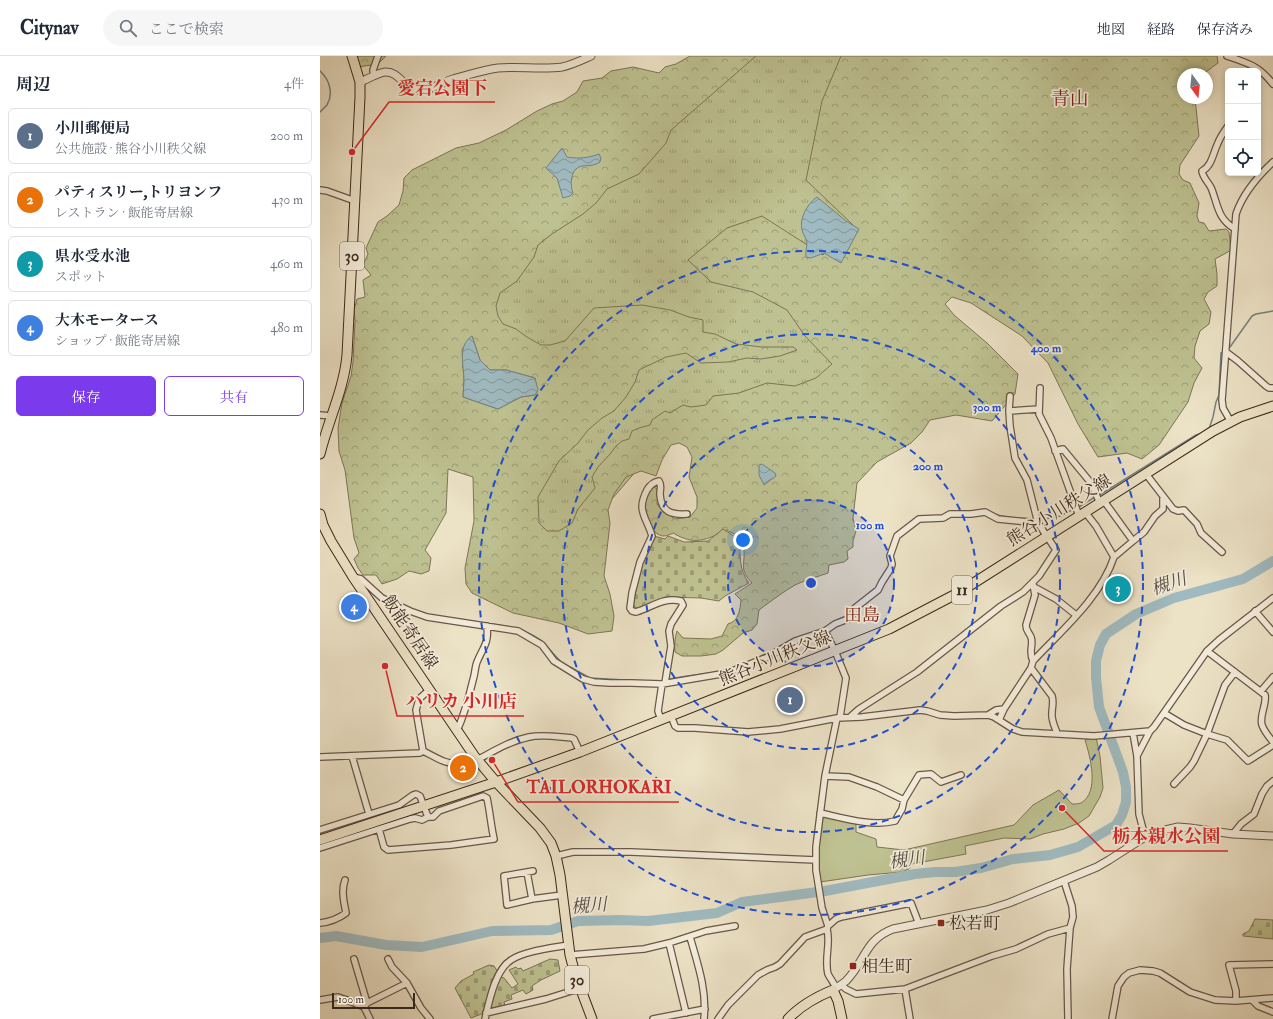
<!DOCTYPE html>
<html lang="ja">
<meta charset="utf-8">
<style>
:root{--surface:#fff;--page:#f6f6f7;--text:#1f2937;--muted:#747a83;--line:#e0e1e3;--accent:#7c3aed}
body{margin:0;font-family:"IM FELL Double Pica","Noto Serif JP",serif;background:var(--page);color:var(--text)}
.controls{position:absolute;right:12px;top:12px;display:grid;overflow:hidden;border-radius:6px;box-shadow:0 2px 6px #0003}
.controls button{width:36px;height:36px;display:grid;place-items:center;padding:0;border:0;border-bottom:1px solid var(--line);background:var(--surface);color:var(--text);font:20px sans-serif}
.compass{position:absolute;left:857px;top:12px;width:36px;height:36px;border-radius:50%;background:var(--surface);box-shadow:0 2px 6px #0003;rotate:165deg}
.scale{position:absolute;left:12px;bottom:10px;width:83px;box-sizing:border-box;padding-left:4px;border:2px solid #3d291b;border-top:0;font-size:11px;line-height:14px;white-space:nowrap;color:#3d291b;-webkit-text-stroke:3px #f3ecda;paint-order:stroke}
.you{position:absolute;left:423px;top:484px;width:14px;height:14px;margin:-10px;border:3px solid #fff;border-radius:50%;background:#1a73e8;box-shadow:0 0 0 6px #1a73e833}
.badge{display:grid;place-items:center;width:26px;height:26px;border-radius:50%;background:var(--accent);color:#fff;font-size:13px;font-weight:700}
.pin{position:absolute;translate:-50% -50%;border:2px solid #fff;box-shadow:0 1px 4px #0006}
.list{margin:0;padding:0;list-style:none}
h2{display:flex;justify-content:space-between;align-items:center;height:52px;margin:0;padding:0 16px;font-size:17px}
h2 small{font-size:13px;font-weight:400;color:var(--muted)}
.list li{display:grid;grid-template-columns:26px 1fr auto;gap:12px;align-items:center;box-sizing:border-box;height:56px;margin:0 8px 8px;padding:0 8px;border:1px solid var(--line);border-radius:6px}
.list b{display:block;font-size:15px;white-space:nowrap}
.list p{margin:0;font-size:13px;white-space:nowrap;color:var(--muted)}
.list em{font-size:13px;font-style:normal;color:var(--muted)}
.actions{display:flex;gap:8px;padding:12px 16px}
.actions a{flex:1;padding:9px 0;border:1px solid var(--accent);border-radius:6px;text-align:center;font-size:14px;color:var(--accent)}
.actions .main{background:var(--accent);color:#fff}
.icon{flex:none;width:22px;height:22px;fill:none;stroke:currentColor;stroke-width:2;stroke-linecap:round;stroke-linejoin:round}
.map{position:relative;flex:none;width:953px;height:963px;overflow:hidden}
header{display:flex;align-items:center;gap:24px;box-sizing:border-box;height:56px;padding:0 20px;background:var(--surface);border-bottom:1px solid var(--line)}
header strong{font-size:19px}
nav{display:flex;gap:22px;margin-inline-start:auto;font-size:14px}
.search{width:280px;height:36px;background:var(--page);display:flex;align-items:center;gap:10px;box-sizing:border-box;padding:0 14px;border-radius:22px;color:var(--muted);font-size:15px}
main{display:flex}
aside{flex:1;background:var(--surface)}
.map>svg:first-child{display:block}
.grass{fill:url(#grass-tufts);stroke:#7e7556}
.forest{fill:url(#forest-crowns);stroke:#7e7556;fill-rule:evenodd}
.cemetery{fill:url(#cemetery-stones);stroke:#7e7556}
.green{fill:#bec191;stroke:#7e7556}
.water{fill:url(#water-waves);stroke:#78807e}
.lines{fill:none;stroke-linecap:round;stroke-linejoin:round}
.stream{stroke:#78807e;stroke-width:1.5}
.river{stroke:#9fbac0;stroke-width:10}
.minor-casing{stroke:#695746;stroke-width:8}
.tertiary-casing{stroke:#695746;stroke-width:9}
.primary-casing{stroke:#3d291b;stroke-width:11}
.trunk-casing{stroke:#3d291b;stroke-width:11}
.minor{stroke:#f3ecda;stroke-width:5.5}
.tertiary{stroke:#f3ecda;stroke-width:7}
.primary{stroke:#ece2c6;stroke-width:9}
.trunk{stroke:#ece2c6;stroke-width:9}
.ring{fill:none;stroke:#1d4ed8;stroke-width:2;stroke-dasharray:7 5}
.poi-dot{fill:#8f2418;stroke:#f3ecda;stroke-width:1.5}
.labels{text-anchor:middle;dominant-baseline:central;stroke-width:3.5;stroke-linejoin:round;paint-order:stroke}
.shield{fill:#f3ecda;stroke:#746454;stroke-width:1}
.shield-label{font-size:16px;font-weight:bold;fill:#3d291b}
.street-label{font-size:17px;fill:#3d291b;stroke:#f3ecda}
.poi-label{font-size:17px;fill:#3d291b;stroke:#f3ecda;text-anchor:start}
.water-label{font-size:18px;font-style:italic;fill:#564d44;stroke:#f3ecda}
.neighbourhood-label{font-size:18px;fill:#7a1f14;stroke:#f3ecda}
.quarter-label{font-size:19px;fill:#7a1f14;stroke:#f3ecda}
.centre{fill:#1d4ed8;stroke:#f3ecda;stroke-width:2}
.ring-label{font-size:12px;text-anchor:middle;font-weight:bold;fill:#1d4ed8;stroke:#f3ecda;stroke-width:3.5;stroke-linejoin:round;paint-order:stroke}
.leader{fill:none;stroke:#d62828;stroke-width:1.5}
.callout-dot{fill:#d62828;stroke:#f3ecda;stroke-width:1.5}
.callout-label{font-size:18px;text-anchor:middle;font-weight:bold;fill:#d62828;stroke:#f3ecda;stroke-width:3.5;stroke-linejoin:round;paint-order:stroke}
</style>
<header>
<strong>Citynav</strong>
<div class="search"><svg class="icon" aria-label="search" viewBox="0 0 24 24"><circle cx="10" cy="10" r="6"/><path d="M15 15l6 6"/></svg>ここで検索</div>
<nav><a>地図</a><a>経路</a><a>保存済み</a></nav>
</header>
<main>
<aside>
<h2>周辺<small>4件</small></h2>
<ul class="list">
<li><span class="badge" style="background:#5c6f8a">1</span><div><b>小川郵便局</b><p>公共施設 · 熊谷小川秩父線</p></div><em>200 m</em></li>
<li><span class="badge" style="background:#e8710a">2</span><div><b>パティスリー,トリヨンフ</b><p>レストラン · 飯能寄居線</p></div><em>430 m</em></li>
<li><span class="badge" style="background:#0f9aa8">3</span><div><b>県水受水池</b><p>スポット</p></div><em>460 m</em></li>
<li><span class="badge" style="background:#3f7fe0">4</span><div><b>大木モータース</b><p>ショップ · 飯能寄居線</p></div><em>480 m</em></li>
</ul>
<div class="actions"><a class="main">保存</a><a>共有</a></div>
</aside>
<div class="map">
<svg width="953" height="963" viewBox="0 0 953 963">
<defs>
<pattern id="grass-tufts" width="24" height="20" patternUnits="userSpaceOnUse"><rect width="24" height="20" fill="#bec191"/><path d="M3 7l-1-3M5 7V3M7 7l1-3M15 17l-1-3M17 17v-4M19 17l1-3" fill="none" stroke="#9c9d76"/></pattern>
<pattern id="forest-crowns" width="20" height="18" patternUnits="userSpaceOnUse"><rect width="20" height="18" fill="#bec191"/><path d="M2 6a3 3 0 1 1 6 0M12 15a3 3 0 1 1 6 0" fill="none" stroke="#9c9d76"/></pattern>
<pattern id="cemetery-stones" width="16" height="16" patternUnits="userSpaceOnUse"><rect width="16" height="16" fill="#bec191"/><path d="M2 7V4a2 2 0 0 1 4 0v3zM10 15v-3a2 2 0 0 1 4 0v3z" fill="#9c9d76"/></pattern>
<pattern id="water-waves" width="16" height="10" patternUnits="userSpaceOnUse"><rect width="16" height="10" fill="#9fbac0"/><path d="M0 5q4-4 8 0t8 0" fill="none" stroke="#83979b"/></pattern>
</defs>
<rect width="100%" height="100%" fill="#ece2c6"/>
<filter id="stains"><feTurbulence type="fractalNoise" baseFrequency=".005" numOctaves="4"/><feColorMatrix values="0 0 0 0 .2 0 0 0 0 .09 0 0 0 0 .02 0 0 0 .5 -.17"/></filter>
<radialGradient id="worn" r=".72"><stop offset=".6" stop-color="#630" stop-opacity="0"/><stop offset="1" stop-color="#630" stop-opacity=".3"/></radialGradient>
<path class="grass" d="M426 0H610L546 141 516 330 348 378 224 522 180 415 99 272Z"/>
<path class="forest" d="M35 0H66L58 8 38 11Z
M370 0H436L351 74 346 87 319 118 287 133 276 147 263 158 232 178 218 189 214 201 197 225 180 237 176 250 178 260 183 268 196 273 207 281 221 289H230L245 285 274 252 322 249 350 254 369 261 383 264V276L395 278 416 288 442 291H473L477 294 460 300 441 303 427 302 408 306 381 307 366 297 346 301 319 314 315 326 306 341 294 355 282 362 268 374 258 387 239 405 218 441 219 467 227 475H239L252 467 258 453 275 432 272 421 278 411 291 397 296 390 302 385 309 383 312 375 319 372 330 369 332 364 345 355 350 357 363 349 371 351 386 349 393 340 419 337 447 327 475 330 496 322 512 308 485 280 467 254 433 236 391 226 368 204 407 172 442 160 503 199 533 169 486 124 502 45 521 0H897L898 7 883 18H863V42H875L879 80 860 109 859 118 863 124 870 127 879 147 877 160 879 166 884 167 889 175 906 173 909 176 911 193 908 196 895 203 897 218V230L888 236 884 243 891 256 889 268 880 275 875 290 874 302 882 312 874 327 868 346 839 389 822 403 807 397 778 401 758 368 728 307 702 280 651 247 632 241 625 248 634 259 667 287 698 318 695 338 672 365 636 359 610 364 602 376 591 387 557 406 537 427 533 462 536 475 533 485V491L527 495 528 503 524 506 509 509 508 517C497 521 485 524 475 529 463 536 451 545 439 554L437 568 432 574 423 577 403 594 396 598 381 600H362L355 596C354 589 355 582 357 575L363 582 391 583 402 580 408 568C419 565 420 554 421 544L415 538 432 527C419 513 425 510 424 494 424 489 422 485 421 481L406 474C386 484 375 490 353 477 351 478 347 480 344 480 331 480 321 454 324 444 326 438 330 434 334 431L339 434 337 448 342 454 355 463 370 461 377 452V441L369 421 372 401 367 391 359 387 351 389 342 404 336 420 321 415 306 421 294 438 288 454 290 467 284 520 290 538 294 560 292 575 268 578 239 567 193 557 152 537 146 528 145 512 154 465 153 421 128 413 126 457 105 494 111 502 109 515 101 518 89 515 77 523 62 528 56 519H43L38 512 34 503 39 497 34 482 25 414 19 395 18 372 22 347 31 320 33 306 35 265 34 254 37 243 45 241 43 224 51 219 43 209 48 198 46 192 58 166 67 160 79 149 83 135 84 122 92 114 136 92 159 87 186 74 217 55 232 48 243 45 257 36 263 25 282 22 291 15 313 11 339 17 345 11 356 8ZM152 280 160 304 170 314H186L215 322V339L201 341 178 353 143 341 144 325 142 294Z"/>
<path class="cemetery" d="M403 473 420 484C420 499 419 515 429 527L405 540 399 545 381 542 345 541 318 552H315L313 547 323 506 334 480 345 483 348 480 364 486 388 485Z
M935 863 953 864V883L923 880V878L929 875Z
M230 903 238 904 240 915 221 924 212 930 213 934 206 938 203 934 191 939 192 943 184 946 185 950 170 952 174 935 180 921 184 922 192 932 198 928 189 914 196 911 198 913 201 912 203 915Z
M169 909 174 910 178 916 164 957 151 962 135 932 141 925 154 918 153 916Z"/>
<path class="green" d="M776 681 780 700 783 732 780 741 769 760 759 767 744 773 723 778 710 783 684 782 645 790 646 798 592 808 589 813 582 816 548 819 500 826 498 809V795L503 761 505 760 536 767V776L556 783 557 791 584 794 694 769 713 749 739 734 752 748C754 748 759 748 761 747 780 736 770 700 765 684Z"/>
<path class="water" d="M242 92 247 101C257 103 269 102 279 98L281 102 280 106C270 112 267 108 259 111 250 115 250 130 253 137L250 140 243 142 237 122 226 112Z
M497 141 526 165 539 173 521 207 504 197 491 202 486 201C485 196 487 191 487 186 486 182 483 178 482 174 479 162 488 147 497 141Z
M152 280 160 304 170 314H186L215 322 218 334 215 339 201 341 178 353 143 341C143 336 144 330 144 325 144 309 137 290 152 280Z
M442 408 455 417 456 420 444 429 439 419V409Z"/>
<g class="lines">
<path class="stream" d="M0 15C9 23 14 37 7 49 5 51 2 54 0 56
M908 292 910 291 932 260 936 258 953 255
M889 373 893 361 896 346 899 339 901 297 903 296
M778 440 876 379 883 377
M757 452 775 441
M628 456 636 455
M672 457C686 463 701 462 716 463
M720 464 740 460 754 453
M550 536 557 531
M151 565 159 566
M172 568 190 571
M509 569 513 566 528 559 534 549 543 542
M202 574 214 580 222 585 240 605
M250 611 270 622 323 625
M346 624C365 619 386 619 405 614 427 609 448 596 468 586"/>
<path class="river" d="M0 882 16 880 66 889 102 891 172 875 231 874 258 865 300 864 328 865 397 857 422 846 505 835 595 818 615 816H635L661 812 693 803 730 799 758 791 796 769 802 759 806 746V731L803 716 779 651 776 621V605L780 589 786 578 816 558 854 542 923 523 953 505"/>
<defs>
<path id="minor" d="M907 0C928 7 939 10 953 28
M54 20 53 14 58 0
M908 70C904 76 900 81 898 87 893 97 892 110 882 115 883 123 890 127 892 134 898 150 898 163 915 173
M0 134 7 135 35 145
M906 296 918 305 946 330 949 332H953
M720 332 719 358 731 382 759 460
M689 355 719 353
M0 359 11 360
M911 366 903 352 902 344 916 158C923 137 937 121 953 106
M735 395 743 393 771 427 779 445
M826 418 853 453 858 455 864 454 877 468 881 477 902 496
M784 445 813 485 794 501
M813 485 824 476 835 460 843 453V440
M33 521 41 523 62 542 90 555 107 561 198 575 222 589 234 605 263 623 274 626 290 627H311L342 628 407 617 448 601 475 585 505 575 515 568 528 563 533 558 535 552 558 534 562 526 571 512 572 508 570 500 577 480 599 463 623 462 630 458H651L665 456 678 463 718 467
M713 528 715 539 706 569C706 575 709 576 711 581 714 589 708 595 713 605L711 612 732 640C734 646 732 651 732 657 731 664 735 671 737 677
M714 531 736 543 756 559
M935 555 953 576
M505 575 515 595 526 622 520 661
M887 595 945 639C947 649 939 659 942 669 944 675 949 681 953 686
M713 605C741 575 781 541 794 501L776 470 765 456
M345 627 351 590 349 575 351 568 363 549 361 545C342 541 333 551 316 556L312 555 310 552 312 537 320 506 332 480C326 460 316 455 327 434 330 429 333 426 339 425 342 430 340 433 340 438 341 456 351 459 367 458
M941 635 953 621
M844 657 864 669 887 678 907 684 928 705 953 689
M668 659 676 654 684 653
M351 660 355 670 358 672H375L428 676 460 673 517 662 505 720 496 791V814L502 852 508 870 507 873C511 887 504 903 508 918 510 922 514 927 516 932
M530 661 539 653 597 616 681 550 703 536 719 520 736 494 718 467 707 424 695 402 690 370 689 355 690 340
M517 662 542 661 600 654 607 655 620 659 634 660 668 659 674 661 693 673 702 676 774 680 830 675
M341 664 338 655 342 628
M679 664 684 653 711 612
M137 675C144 659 149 641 153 624 155 618 155 611 157 606 163 591 169 588 167 570
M813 677 817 700 819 758 825 781
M103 695C114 700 127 710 140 707 145 706 150 703 155 701
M32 700 49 758
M817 700 830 675 834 671 887 595 899 584 953 542
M0 701 100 697 103 695 96 654 99 643 109 634
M157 704C174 695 190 685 209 681 223 678 238 681 252 682L254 683 260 696
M505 720 529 721 557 731 584 744
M854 728 870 711 874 705 887 678 905 629 915 616
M500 757C523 762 552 771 575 765L582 753 584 744 599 719 611 718 621 726 641 719
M0 774 79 749 93 739 96 738 100 740 108 761
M913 778 921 768 934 758 942 738 947 730 953 725
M0 792 90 763 95 762 102 764 108 761H113L119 755 163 740 167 742C170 756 171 770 174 783L131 789 68 794 64 791 59 773
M236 800 253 796H311L496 804
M213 815 184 820 187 849 212 843 242 839
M207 816 212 843
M744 825 752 850 753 861 750 872 747 913 748 963
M0 867C10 866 18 863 26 857 24 846 21 835 25 824
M508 870 516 863 521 861 591 847 599 868
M370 881C378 909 387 934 384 963
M349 887 366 957
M250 899 324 893 349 887 386 875 415 870
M34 903 47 947
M68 903 72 911 87 927 101 952 110 963
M521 929 526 933 536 938 585 933 672 900 696 893 728 878 750 872
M585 933 590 963
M0 944 18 941 27 944 44 951 50 963
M932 944 938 950 953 956
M916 945V935L909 909 953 908
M44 951 47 947 87 927
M166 957 226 943 261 932
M165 963C169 946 175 914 191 904 204 895 232 892 248 889
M333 963 385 953
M398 963 408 949 438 919 447 914 455 911 460 908 485 881 507 873
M792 963 798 930 804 921 809 917 820 914 833 915 840 917 870 936 895 944 916 945 953 942"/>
<path id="tertiary" d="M40 26C48 23 57 17 65 16 80 15 84 34 99 34 111 35 122 26 133 23 148 19 163 14 178 12 199 10 221 14 242 11 252 9 262 4 271 0
M513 934C518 931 522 928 526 925 545 906 545 883 573 873L667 854 689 847 777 811 789 804 825 781 837 776 858 771 870 772 913 778 953 780"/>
<path id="primary" d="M0 398C8 365 24 333 27 299L40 41V26L32 0
M0 458 3 469 11 485 33 521 155 701 176 726 220 772 231 787 236 800 240 819 250 899 255 918 272 963
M0 784 176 726 260 696 569 573 638 537 893 375 920 361 953 350"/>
<path id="trunk" d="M468 963C481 949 496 941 513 934L518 945 522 963"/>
</defs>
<use href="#minor" class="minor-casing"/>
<use href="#tertiary" class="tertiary-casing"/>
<use href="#primary" class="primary-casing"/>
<use href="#trunk" class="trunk-casing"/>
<use href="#minor" class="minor"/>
<use href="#tertiary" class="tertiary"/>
<use href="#primary" class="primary"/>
<use href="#trunk" class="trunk"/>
</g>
<circle cx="491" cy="527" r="83" fill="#1d4ed8" fill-opacity=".12"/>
<g class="ring">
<circle cx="491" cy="527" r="83"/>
<circle cx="491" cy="527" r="166"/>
<circle cx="491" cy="527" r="249"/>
<circle cx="491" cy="527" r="332"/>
</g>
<g class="poi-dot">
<rect x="617" y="863" width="8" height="8" rx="2"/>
<rect x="529" y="906" width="8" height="8" rx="2"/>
</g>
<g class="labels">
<g class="shield">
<rect x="20" y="186" width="24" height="28" rx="3"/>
<rect x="632" y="520" width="20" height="28" rx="3"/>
<rect x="245" y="910" width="24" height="28" rx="3"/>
</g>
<g class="shield-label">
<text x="32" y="200">30</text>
<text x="642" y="534">11</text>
<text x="257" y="924">30</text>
</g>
<g class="street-label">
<text transform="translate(739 454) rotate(-32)">熊谷小川秩父線</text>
<text transform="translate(90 576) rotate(56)">飯能寄居線</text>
<text transform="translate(455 602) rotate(-22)">熊谷小川秩父線</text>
</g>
<g class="poi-label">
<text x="629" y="867">松若町</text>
<text x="541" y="910">相生町</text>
</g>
<g class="water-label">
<text transform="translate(849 528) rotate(-19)">槻川</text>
<text transform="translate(587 804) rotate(-8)">槻川</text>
<text transform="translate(269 850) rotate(-5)">槻川</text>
</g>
<g class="neighbourhood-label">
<text x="542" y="559">田島</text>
</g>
<g class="quarter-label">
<text x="750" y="43">青山</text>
</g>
</g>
<circle cx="491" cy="527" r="6" class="centre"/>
<g class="ring-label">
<text x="726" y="296">400 m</text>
<text x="667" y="355">300 m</text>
<text x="608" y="414">200 m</text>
<text x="550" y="473">100 m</text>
</g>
<path class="leader" d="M32 96L69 46H175M65 610L77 660H204M172 704L198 746H359M742 752L784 795H908"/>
<g class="callout-dot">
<circle cx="32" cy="96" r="4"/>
<circle cx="65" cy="610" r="4"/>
<circle cx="172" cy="704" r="4"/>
<circle cx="742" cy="752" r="4"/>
</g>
<g class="callout-label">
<text x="122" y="38">愛宕公園下</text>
<text x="141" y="651">ハリカ 小川店</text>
<text x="279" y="737">TAILORHOKARI</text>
<text x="846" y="786">栃本親水公園</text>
</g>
<rect width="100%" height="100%" filter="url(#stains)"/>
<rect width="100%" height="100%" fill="url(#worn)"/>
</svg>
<div class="controls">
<button>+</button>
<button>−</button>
<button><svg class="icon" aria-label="locate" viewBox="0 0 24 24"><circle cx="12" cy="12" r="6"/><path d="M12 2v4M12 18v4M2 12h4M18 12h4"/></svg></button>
</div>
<svg class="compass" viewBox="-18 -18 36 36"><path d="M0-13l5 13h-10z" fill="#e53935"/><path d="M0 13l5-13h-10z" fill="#747a83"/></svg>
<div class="scale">100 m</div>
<div class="you"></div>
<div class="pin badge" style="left:470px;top:644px;background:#5c6f8a">1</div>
<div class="pin badge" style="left:143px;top:712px;background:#e8710a">2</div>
<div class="pin badge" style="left:798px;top:533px;background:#0f9aa8">3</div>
<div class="pin badge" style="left:34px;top:551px;background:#3f7fe0">4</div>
</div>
</main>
